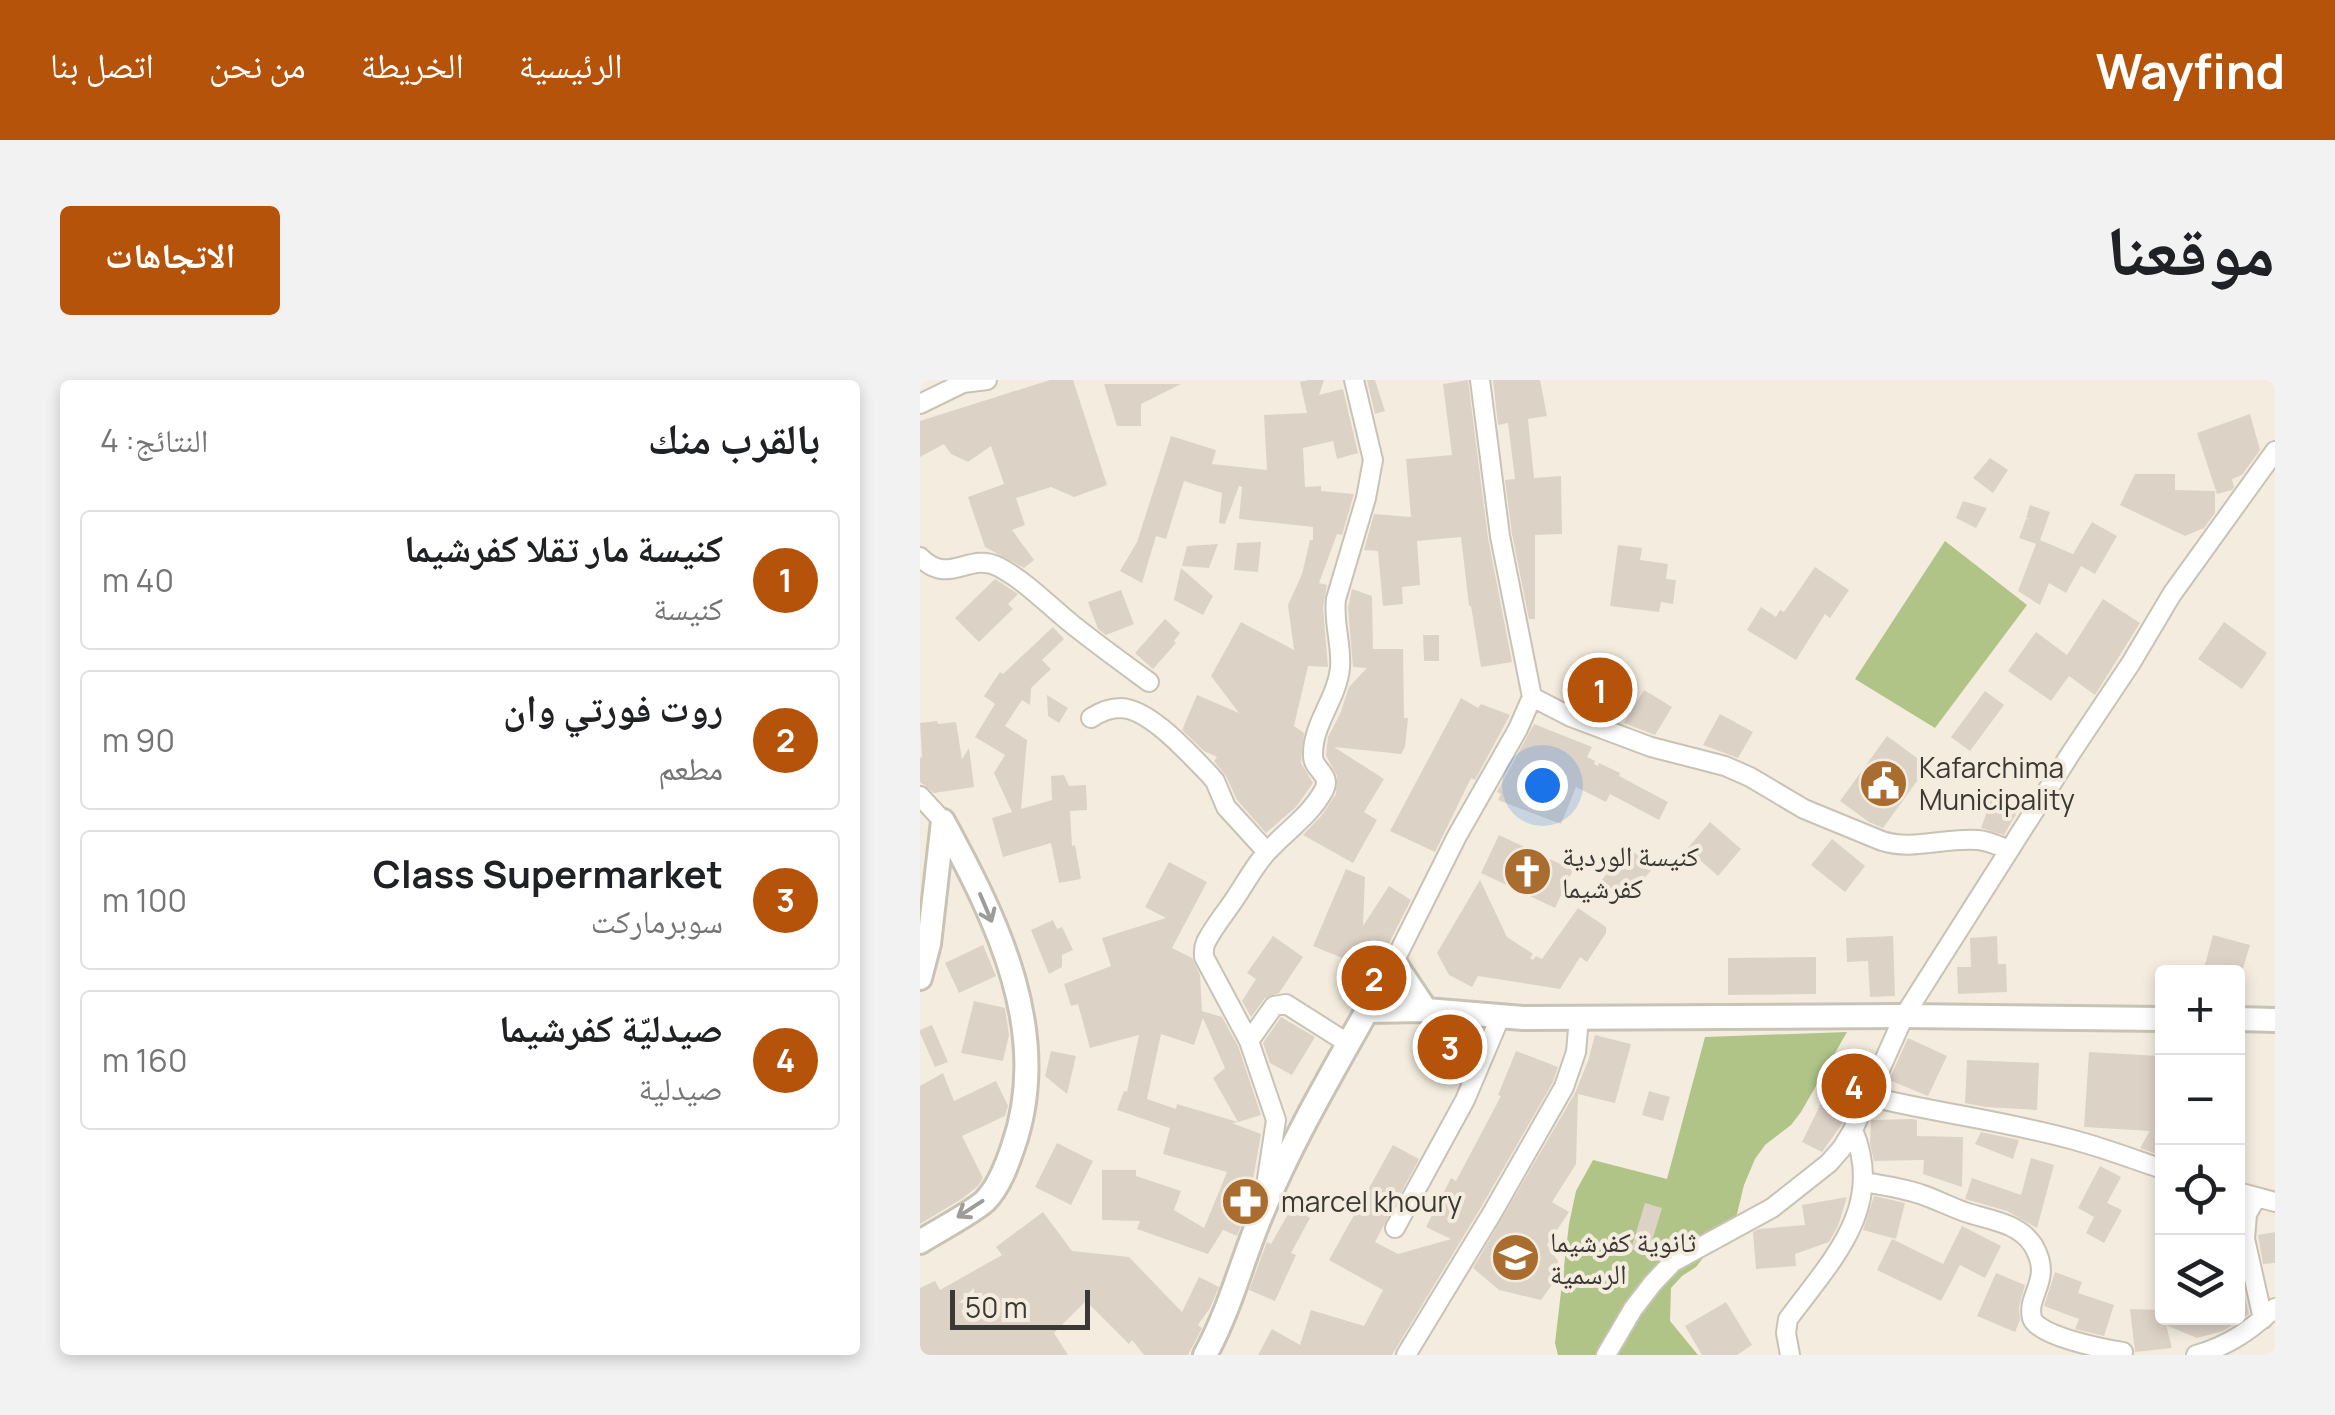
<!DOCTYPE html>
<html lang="ar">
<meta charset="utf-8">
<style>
:root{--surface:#fff;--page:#f2f2f2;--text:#202124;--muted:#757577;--line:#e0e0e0;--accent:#b45309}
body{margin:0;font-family:Manrope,"Noto Naskh Arabic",sans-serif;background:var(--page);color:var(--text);direction:rtl}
.controls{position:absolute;right:30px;bottom:30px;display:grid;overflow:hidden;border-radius:10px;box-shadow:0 5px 15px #0003}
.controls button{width:90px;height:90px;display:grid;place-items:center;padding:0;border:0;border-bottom:2px solid var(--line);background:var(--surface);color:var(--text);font:50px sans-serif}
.scale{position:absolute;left:30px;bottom:25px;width:140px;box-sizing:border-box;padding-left:10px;border:5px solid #3c3934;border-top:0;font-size:28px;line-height:35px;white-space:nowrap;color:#3c3934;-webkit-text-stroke:8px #f4eddf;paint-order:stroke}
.you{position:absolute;left:622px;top:405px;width:35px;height:35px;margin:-25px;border:8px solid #fff;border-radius:50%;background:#1a73e8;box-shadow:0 0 0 15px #1a73e833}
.badge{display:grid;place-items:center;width:65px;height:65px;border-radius:50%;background:var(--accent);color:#fff;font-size:32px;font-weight:700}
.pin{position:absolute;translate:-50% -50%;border:5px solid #fff;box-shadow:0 2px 10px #0006}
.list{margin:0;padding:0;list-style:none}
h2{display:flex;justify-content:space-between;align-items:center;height:130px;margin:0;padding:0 40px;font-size:42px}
h2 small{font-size:32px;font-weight:400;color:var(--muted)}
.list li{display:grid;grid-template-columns:65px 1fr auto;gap:30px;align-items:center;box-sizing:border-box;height:140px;margin:0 20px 20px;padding:0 20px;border:2px solid var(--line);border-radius:10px}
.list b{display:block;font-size:38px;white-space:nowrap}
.list p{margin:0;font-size:32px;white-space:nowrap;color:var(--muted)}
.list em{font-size:32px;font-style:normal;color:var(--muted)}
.icon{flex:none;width:55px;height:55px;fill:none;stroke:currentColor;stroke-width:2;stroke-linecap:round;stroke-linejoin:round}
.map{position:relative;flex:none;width:1355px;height:975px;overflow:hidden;direction:ltr;border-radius:10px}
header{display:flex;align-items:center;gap:60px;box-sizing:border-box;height:140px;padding:0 50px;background:var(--accent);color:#fff}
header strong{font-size:48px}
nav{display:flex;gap:55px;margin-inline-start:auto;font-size:35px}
.intro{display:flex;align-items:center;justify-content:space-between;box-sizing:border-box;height:240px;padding:0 60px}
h1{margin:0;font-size:70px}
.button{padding:25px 45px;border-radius:10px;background:var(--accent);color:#fff;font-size:35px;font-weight:700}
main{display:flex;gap:60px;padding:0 60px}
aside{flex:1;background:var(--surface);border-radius:10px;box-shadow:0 5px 15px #0003}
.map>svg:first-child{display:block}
.green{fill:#b0c488}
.building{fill:#ddd2c6}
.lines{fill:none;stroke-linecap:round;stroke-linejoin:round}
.minor-casing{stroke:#c9c3b5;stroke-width:22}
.tertiary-casing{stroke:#c9c3b5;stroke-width:28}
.minor{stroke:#fff;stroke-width:18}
.tertiary{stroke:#fff;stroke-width:22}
.oneway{stroke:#9e9c9a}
.labels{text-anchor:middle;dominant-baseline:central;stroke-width:8;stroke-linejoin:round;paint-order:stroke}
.poi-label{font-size:28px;fill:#3c3934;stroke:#f4eddf;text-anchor:start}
</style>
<header>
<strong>Wayfind</strong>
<nav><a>الرئيسية</a><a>الخريطة</a><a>من نحن</a><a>اتصل بنا</a></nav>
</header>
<div class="intro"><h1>موقعنا</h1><a class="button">الاتجاهات</a></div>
<main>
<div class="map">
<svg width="1355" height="975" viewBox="0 0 1355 975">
<rect width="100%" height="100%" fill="#f4eddf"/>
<path class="green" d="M1025 161 1107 225 1015 348 935 299Z
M927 652 881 732 871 745 845 765 835 779 824 805 817 834 776 887 762 896 751 908 750 941 778 975H638L635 963 649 844 656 811 673 780 747 799 785 657Z"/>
<path class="building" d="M130 0H153L187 105 154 117 131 107 96 118 105 145 92 150 114 180 104 188 65 167 48 117 84 104 71 66 48 82 31 74 24 64 0 77V41Z
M389 0H404L399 15 423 9 438 73 417 79 413 61 383 68 385 107 401 106V111L434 114 422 155 417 154 399 203 407 205 403 228 408 287 388 286 374 346 384 353 381 383 393 403 376 427 346 453 317 420 306 396 294 381 297 377 284 371 262 350 277 315 319 333 291 296 321 242 374 270 368 225 382 194 390 160H393V147L319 139 322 107 319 106 305 144 299 143 302 113 264 101 246 159 236 156 222 203 200 191 217 162 251 56 296 70 292 84 347 90 344 35 387 33 380 2Z
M447 0H455L465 31 455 34Z
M548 0 568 158 592 282 561 287 551 226H549L541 157 497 161 500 205 482 207 483 224 463 226 458 171 444 170 454 134 491 137 486 79 532 75 523 4Z
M573 0H620L627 36 608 39 614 98 641 96 642 154 615 155V239H609L592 154 585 100 595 99 588 43 578 45Z
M184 4H261L221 24V46H197Z
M1330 34 1340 70 1322 95 1312 99 1314 107 1312 110 1297 114 1277 53Z
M1070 78 1088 90 1073 113 1053 98Z
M1215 94H1255V110L1295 111V133L1284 148 1265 156 1200 125Z
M1043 121 1067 128 1056 148 1036 138Z
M1110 125 1130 132 1120 160 1153 174 1172 142 1197 156 1175 194 1161 186 1146 213 1129 203 1120 225 1098 211 1116 164 1099 158 1106 139H1109L1106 138Z
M341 162 338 192 314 190 317 163Z
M298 164 289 188 262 186 267 166Z
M698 165 722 168 720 180 748 184 746 199 756 200 753 224 741 222 739 232 690 226Z
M895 187 929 210 910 238 905 234 876 280 827 250 841 227 856 237 860 230 864 232Z
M261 188 293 216 283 235 254 220Z
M75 199 98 214 88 224 93 229 59 262 35 238Z
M432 209 452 216 453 269H483L484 338H488L485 367 481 374 414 367 464 399 444 432 457 440 433 483 383 455 402 435 416 414 417 396 406 375 408 357 420 334 429 307 447 288 433 287 428 228Z
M201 210 214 244 186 255 178 249 168 222Z
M1183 219 1220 243 1175 315 1149 296 1131 321 1088 291 1116 252 1147 275Z
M245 239 260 253 254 261 256 263 233 289 215 273Z
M1304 242 1347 273 1322 309 1278 279Z
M133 247 144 259 122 280 131 289 111 308 110 325 102 320 85 346 107 360 101 429 132 420 131 396 144 395 149 406 166 405 167 430 150 431 152 466 155 465 161 499 139 503 131 463 83 477 72 438 92 432 74 393 85 375 55 357 75 324 64 316 80 292 83 294Z
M503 255H519V281H504Z
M671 279 704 289 689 338 657 326Z
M724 310 752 327 735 355 704 343Z
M1065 311 1084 325 1050 371 1031 357Z
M127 315 148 328 139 343 128 336Z
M541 318 558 328 561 324 590 335 555 400 551 398 515 472 470 451Z
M800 334 833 352 818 378 783 365Z
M17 341 18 344 36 342 42 379 49 368 54 407 14 413 0 402V378L2 377 0 343Z
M614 344 672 367 667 377 675 381 674 384 678 386 679 383 700 393 699 396 748 422 739 440 690 414 686 422 656 407 641 444 578 420 581 414 577 412Z
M967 356 1008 386 963 448 949 442 920 421Z
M1072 417 1100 427 1084 455 1061 448Z
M790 442 821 469 798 496 767 469Z
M579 455 653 490 635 528 561 493Z
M912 459 945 486 925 512 891 485Z
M709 468 733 488 703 523 679 503Z
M249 482 287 502 252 568 272 578 280 595 282 631 302 637 318 666 341 735 318 742 293 698 305 688 283 638 274 665 241 654 227 719 256 729 257 724 318 742 312 743 341 754 331 811 333 816 317 856 303 850 288 874 217 849 220 841 182 840V790H216V796L261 811 254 830 284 848 307 792 243 774 250 748 197 730 204 711 207 712 219 655 170 668 158 624 151 626 144 604 191 586 182 558 246 538 225 527Z
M426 489 445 497 443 546 469 506 491 520 468 565 447 598 421 581 422 578 393 566Z
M560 500 587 557 613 574 610 578 613 580 616 576 622 579 658 528 686 547V553L667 582 660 577 640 609 558 596 552 607 529 595 517 573Z
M133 540 137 549 142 547 153 570 142 575V587L129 594 111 550Z
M1293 555 1330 565 1322 592H1283Z
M353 556 383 577 359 613 345 618 331 637 322 621 336 599 327 593Z
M973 556 975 616 950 617 948 581 927 582 926 558Z
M1077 556 1078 584H1086L1087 612 1038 614 1037 587H1051L1050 558Z
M63 565 76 596 39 613 25 583Z
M896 577V614L808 615V578Z
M54 621 85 628 89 655 83 681 41 673Z
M361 637 395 657 372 695 350 683 343 663Z
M12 645 28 682 15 687 0 653V650Z
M675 655 711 664 695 723 658 714 656 784 632 822 649 832 627 865 638 881 636 899 621 920 579 910 553 888 655 713 668 681Z
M988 658 1027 676 1008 716 969 700Z
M520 661 543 662V685H546L539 702 519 701Z
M131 671 156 676 147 714 125 696Z
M596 671 638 687 633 702 560 829 472 975H338L352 949 380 965 391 930 444 946 463 910 409 880 473 765 499 779 455 862 478 874 531 859 506 847 531 798 536 801 581 716 578 715Z
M1169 672 1239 676 1235 741 1242 727V776L1220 768 1230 751 1164 747Z
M1047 680 1119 683 1117 730 1066 727 1045 723Z
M922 681 945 693 922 744 902 772 882 762Z
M23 693 34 721 76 701 88 726 85 736 42 756 63 798 58 806 43 818 0 844V706Z
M729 711 750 717 743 741 722 735Z
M992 739 997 740V756L1043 757 1042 807 1003 794 1004 780 954 781 950 764 951 740Z
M1061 752 1099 760 1093 779 1055 764Z
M137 763 173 781 151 825 115 807Z
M1111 778 1134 785 1117 848 1087 831 1045 819 1052 798 1101 815Z
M1180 786 1201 797 1187 823 1202 830 1184 863 1166 853 1174 837 1158 828Z
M954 816 985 823 976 859 943 850Z
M927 817 918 846 909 862 875 874 876 886 836 889 833 852 839 849 885 845 882 825Z
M725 823 742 828 728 874 711 869Z
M372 827 390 838 371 873 376 875 355 921 329 910 347 862 351 864Z
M123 832 152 871 209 877 262 932 279 897 299 907 290 928 278 945 282 948 268 975H224L212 960 209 964 166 921 134 953 148 975H0V908L15 901 20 910 82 875 76 867Z
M1042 846 1081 866 1065 898 1040 885 1021 921 957 890 972 859 1023 884Z
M1355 852V883L1343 884 1338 855Z
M1135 892 1162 902 1158 913 1194 925 1184 956 1155 949 1159 939 1124 926Z
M1076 893 1105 905 1099 927 1100 940 1095 952 1057 936Z
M1325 918 1329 934 1303 951 1277 958 1246 945 1252 968 1215 972 1210 929 1242 930V938H1318V920Z
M806 922 832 965 817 975H782L765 946Z"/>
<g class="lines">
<defs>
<path id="minor" d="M0 24 43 3 67 0
M0 177C30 207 48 171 79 187 107 202 129 226 153 245 178 265 203 283 229 302
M612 317 651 337 731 367 805 386 830 397 884 429 962 461C993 471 1026 457 1058 460 1069 461 1079 466 1089 470
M171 338C180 332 189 328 201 328 230 329 269 374 289 394L295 401 306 427 347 472
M0 416 23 441
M474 582 537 456 598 349 612 317 580 156 560 0
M329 661 354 626 366 624 429 664
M947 716C1016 733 1086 741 1154 760 1184 768 1213 779 1242 789
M943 802C963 805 983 808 1003 815 1017 820 1031 827 1045 832 1068 840 1098 842 1113 865 1134 900 1106 914 1112 938 1117 956 1184 969 1203 972
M345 812 356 740 329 661 284 577C284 569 283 569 286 562 294 546 307 531 316 517 326 502 335 485 347 472 366 451 390 436 404 410 412 394 393 390 393 376 392 344 417 319 420 288 422 265 413 242 416 219L446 118 453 80 434 0
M1318 812 1355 822
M1336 818 1327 834 1325 859 1343 939
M475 848 545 720 581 635
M486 975 571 835 644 707 656 672 659 637
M686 975 713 929 733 903 753 882 852 828 909 783 922 768 933 750 984 636 1151 373 1211 283 1252 214 1355 71
M870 975 866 953 868 939C911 881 966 827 933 750
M1276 975C1310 965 1329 951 1355 928"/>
<path id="tertiary" d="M0 598 9 564 23 441
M447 631 506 630 603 638 984 636 1242 639
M1318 639 1355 640
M0 862C17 851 52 833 65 821 79 807 87 785 93 767 133 653 77 540 23 441
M285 975C310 930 322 880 342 833 378 746 429 665 474 582L506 630"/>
</defs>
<use href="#minor" class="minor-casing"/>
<use href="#tertiary" class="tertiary-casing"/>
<use href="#minor" class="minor"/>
<use href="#tertiary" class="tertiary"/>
</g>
<defs><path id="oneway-shaft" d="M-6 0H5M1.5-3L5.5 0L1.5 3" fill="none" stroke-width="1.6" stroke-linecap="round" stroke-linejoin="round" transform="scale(2.5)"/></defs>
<g class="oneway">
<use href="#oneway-shaft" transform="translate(66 528) rotate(67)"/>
<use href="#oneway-shaft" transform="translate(50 829) rotate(147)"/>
</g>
<defs>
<symbol id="civic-disc" viewBox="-11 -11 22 22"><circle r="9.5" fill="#a96d30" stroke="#f4eddf"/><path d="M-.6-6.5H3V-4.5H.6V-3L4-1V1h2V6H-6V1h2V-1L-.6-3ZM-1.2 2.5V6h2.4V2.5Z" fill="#fff"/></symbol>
<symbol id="church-disc" viewBox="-11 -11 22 22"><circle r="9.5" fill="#a96d30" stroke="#f4eddf"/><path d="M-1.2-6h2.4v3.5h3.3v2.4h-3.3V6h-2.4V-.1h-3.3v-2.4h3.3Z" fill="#fff"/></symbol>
<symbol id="pharmacy-disc" viewBox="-11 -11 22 22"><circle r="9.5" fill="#a96d30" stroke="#f4eddf"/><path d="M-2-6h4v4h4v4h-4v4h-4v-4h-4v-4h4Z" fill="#fff"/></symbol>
<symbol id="school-disc" viewBox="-11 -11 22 22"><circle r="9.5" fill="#a96d30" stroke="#f4eddf"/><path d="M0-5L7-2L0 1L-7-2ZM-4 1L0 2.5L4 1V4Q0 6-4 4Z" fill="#fff"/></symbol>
</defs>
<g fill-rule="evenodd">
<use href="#civic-disc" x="936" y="376" width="55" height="55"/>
<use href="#church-disc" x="580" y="464" width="55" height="55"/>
<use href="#pharmacy-disc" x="298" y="794" width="55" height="55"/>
<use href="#school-disc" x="568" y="850" width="55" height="55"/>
</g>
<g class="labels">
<g class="poi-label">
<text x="999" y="387">Kafarchima<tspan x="999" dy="32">Municipality</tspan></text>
<text x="642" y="475">كنيسة الوردية<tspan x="642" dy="32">كفرشيما</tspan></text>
<text x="361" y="821">marcel khoury</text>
<text x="630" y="861">ثانوية كفرشيما<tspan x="630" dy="32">الرسمية</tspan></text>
</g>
</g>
</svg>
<div class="controls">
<button>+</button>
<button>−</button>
<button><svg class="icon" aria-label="locate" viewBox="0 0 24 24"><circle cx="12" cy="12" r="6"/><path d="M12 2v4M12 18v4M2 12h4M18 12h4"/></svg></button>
<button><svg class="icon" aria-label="layers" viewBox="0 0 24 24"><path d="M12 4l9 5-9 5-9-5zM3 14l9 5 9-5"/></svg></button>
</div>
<div class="scale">50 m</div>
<div class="you"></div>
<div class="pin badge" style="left:680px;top:310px">1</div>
<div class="pin badge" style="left:454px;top:598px">2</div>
<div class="pin badge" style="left:530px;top:667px">3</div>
<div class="pin badge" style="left:934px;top:706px">4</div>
</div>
<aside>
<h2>بالقرب منك<small>النتائج: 4</small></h2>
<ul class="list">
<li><span class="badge">1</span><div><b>كنيسة مار تقلا كفرشيما</b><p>كنيسة</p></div><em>40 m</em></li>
<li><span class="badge">2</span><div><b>روت فورتي وان</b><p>مطعم</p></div><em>90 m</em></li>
<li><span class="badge">3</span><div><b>Class Supermarket</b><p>سوبرماركت</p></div><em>100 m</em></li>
<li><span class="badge">4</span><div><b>صيدليّة كفرشيما</b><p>صيدلية</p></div><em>160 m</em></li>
</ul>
</aside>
</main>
